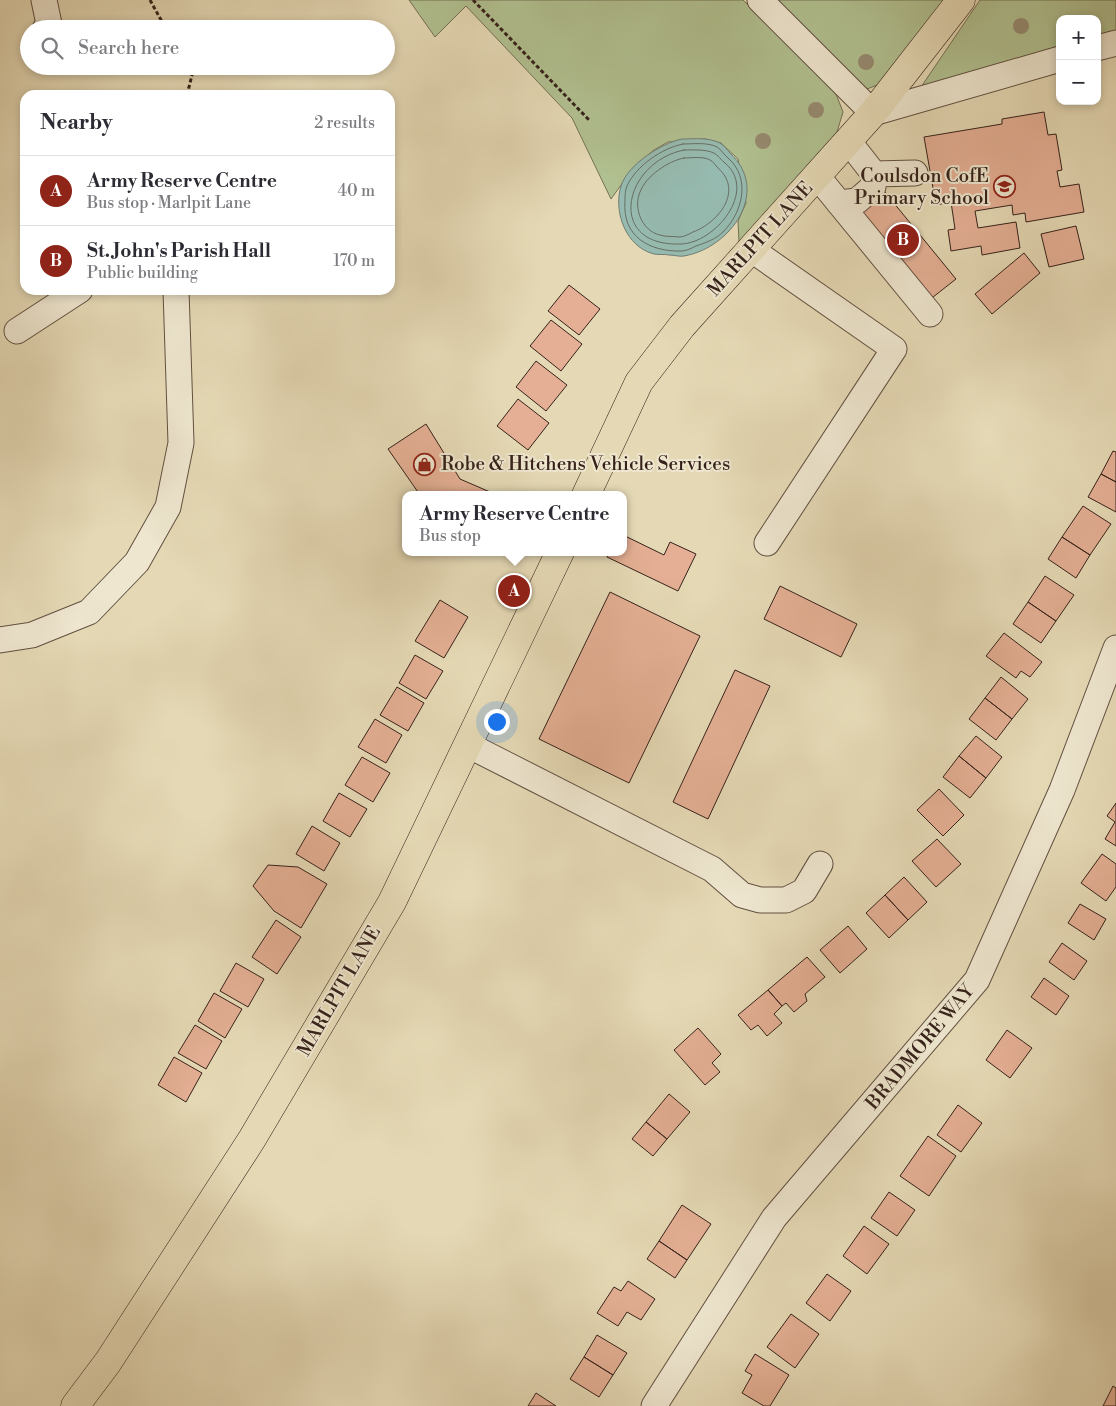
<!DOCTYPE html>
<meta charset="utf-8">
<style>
:root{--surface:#fff;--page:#f2f2f3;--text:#2b2b33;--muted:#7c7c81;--line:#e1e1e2;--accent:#8f2418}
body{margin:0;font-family:"Libre Bodoni",serif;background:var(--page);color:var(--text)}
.controls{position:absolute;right:15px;top:15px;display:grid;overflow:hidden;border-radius:10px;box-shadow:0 2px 8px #0003}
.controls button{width:45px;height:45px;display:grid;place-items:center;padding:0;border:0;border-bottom:1px solid var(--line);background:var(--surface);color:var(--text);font:25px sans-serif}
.you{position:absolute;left:496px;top:721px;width:18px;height:18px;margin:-12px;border:4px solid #fff;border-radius:50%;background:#1a73e8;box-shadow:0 0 0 8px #1a73e833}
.badge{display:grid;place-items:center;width:32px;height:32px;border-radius:50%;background:var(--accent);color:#fff;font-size:16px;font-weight:700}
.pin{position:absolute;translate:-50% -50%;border:2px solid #fff;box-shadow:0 1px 5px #0006}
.popup{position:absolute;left:402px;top:491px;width:225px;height:65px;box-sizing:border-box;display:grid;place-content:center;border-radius:10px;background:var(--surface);filter:drop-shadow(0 1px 4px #0005);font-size:16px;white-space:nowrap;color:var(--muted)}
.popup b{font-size:19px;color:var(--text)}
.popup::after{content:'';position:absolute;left:50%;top:100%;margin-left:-10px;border:10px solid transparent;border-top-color:var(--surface)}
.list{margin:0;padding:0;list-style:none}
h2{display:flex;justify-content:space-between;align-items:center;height:65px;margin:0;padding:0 20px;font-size:21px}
h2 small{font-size:16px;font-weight:400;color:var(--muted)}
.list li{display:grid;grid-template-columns:32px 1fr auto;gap:15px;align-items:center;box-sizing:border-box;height:70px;padding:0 20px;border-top:1px solid var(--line)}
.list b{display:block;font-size:19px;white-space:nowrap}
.list p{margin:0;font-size:16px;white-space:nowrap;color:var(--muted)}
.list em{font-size:16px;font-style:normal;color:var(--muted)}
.icon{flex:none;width:28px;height:28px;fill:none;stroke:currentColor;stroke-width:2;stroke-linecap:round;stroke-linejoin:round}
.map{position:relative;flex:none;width:1116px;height:1406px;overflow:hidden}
.search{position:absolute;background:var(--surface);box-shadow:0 2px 8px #0003;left:20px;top:20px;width:375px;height:55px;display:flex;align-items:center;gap:12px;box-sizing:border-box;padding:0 18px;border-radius:28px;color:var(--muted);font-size:19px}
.panel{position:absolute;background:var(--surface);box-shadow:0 2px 8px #0003;left:20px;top:90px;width:375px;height:205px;border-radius:15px}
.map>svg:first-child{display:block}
.green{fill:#b1c090;stroke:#747155}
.water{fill:#96baaf;stroke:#707d73}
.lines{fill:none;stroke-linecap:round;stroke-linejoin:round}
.shore{stroke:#666e64;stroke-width:1}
.building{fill:#e4af94;stroke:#36221a}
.minor-casing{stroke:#625041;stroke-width:27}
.major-casing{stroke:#36221a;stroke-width:29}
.path{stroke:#36221a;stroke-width:3;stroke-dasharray:4 2.5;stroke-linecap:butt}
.minor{stroke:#eee6cf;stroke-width:25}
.major{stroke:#e5d9b5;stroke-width:28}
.tree{fill:#968a70}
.labels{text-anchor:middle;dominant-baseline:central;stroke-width:4;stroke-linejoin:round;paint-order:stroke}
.poi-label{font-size:19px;fill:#36221a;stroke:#eee6cf;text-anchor:end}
.street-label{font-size:19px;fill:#36221a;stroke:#eee6cf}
</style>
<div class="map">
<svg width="1116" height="1406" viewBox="0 0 1116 1406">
<rect width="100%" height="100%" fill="#e5d9b5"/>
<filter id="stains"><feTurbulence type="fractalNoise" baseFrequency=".004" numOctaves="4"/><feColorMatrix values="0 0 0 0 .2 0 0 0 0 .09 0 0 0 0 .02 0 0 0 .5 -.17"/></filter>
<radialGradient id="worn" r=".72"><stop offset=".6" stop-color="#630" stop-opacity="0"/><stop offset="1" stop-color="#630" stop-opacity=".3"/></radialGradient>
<path class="green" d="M409 0H743L834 89 843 112 834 142 739 242 738 221 746 203 738 159 721 143 705 139 668 142 654 150 634 167 611 199 572 118 466 6 435 37Z
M771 0H947L885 82 867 89Z
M980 0H1116V32L1097 38V19H1060V48L921 87Z"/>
<path class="water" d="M682 139C694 139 708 137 720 143 724 145 727 150 730 153 771 191 731 248 684 256 680 257 674 255 669 255 665 254 659 255 654 254 626 247 613 212 621 186 628 164 662 143 682 139Z"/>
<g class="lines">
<path class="shore" d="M683 144C694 144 707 142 717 147 721 149 724 155 728 158 751 178 743 212 723 232 716 239 705 243 696 246 692 248 686 251 682 251 650 252 622 237 625 201 625 197 625 190 627 186 636 166 662 148 683 144Z
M684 150C693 150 705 149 714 153 718 155 721 160 725 163 758 191 715 243 681 244 605 247 623 162 684 150Z
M684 158C692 158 703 156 710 160 713 161 716 166 718 168 744 191 718 223 693 232 689 234 684 237 679 237 673 236 665 237 660 235 642 231 633 208 640 192 646 176 668 161 684 158Z"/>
</g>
<path class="building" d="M1044 112 1048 135 1056 134 1062 170 1057 171 1060 187 1079 184 1084 212 1026 222 1025 213 1013 215 1012 205 975 211 978 228 1016 222 1020 248 982 255 981 246 951 251 948 230 955 229 951 202 936 205 924 137 1002 124V119Z
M884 191 956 279 928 301 857 214Z
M1076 226 1084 259 1049 267 1041 234Z
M1024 253 1040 273 992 314 975 294Z
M569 285 600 309 579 335 548 311Z
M551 320 582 344 561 371 530 346Z
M536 361 567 385 546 411 516 387Z
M518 399 549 423 528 450 497 426Z
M426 424 460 479 497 495H420L388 449Z
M1113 451 1116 452V482L1101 474Z
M1101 474 1116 482V512L1088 497Z
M1083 506 1111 524 1090 555 1062 537Z
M623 535 664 555 670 542 696 554 678 591 607 557 609 552H623Z
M1062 537 1090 555 1076 578 1048 559Z
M1045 576 1074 595 1056 621 1028 602Z
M780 586 857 624 841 657 764 619Z
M610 592 700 636 629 783 539 739Z
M440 600 468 617 444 658 415 641Z
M1028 602 1056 621 1041 643 1013 624Z
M1004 633 1042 662 1030 677 1021 671 1016 678 986 656Z
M415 655 443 671 426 699 399 683Z
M735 670 770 686 708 819 673 802Z
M1001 677 1028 699 1012 719 985 698Z
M397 687 424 703 408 731 380 715Z
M985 698 1012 719 996 740 969 719Z
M375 719 402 735 386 763 358 747Z
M976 736 1002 757 986 778 959 756Z
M959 756 986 778 970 798 943 777Z
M362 757 390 773 373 802 345 785Z
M939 789 964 815 943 836 917 810Z
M339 793 367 809 350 837 323 821Z
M1116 803V846L1105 839 1115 822 1107 816Z
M312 826 340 843 324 871 296 854Z
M937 839 961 864 936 887 912 861Z
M1102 854 1116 864V887L1106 901 1081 883Z
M268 865 298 867 327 884 301 928 274 911 253 886Z
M904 877 927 902 908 920 885 895Z
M885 895 908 920 889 938 866 913Z
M1080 904 1106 919 1094 940 1068 923Z
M276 920 301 937 277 974 252 957Z
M848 926 867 949 840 973 820 950Z
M1062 943 1087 961 1074 980 1049 962Z
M807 957 825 977 805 994 807 1001 794 1012 786 1003 782 1006 768 990Z
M236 963 264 979 248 1007 220 991Z
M1044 978 1069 996 1056 1015 1031 997Z
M768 990 782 1006 774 1014 782 1023 767 1036 758 1025 751 1030 738 1015Z
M214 993 242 1009 225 1038 198 1021Z
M195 1025 222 1041 206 1069 178 1053Z
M698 1028 721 1054 712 1063 720 1072 705 1085 674 1050Z
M1007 1030 1032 1048 1010 1078 986 1060Z
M174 1057 202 1073 186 1102 158 1085Z
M669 1094 690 1112 667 1139 646 1122Z
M958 1105 982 1123 961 1152 937 1135Z
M646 1122 667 1139 653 1156 632 1139Z
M928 1136 956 1156 929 1196 900 1176Z
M889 1192 915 1210 897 1236 871 1218Z
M682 1205 711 1224 687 1260 659 1241Z
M864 1226 889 1244 867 1274 843 1256Z
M659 1241 687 1260 675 1278 647 1259Z
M827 1274 851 1291 830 1321 806 1303Z
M628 1281 655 1299 641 1320 627 1312 618 1326 597 1313 614 1287 621 1291Z
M791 1314 819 1334 795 1368 767 1347Z
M597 1335 627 1353 613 1375 584 1357Z
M755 1354 789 1375 770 1406H764L742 1393 752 1375 745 1371Z
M584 1357 613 1375 599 1397 570 1379Z
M1113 1386 1116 1388V1406H1103Z
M536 1393 556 1406H528Z"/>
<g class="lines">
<defs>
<path id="minor" d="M44 0 49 24 45 29
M760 0 873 113 1060 59
M1097 48 1116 43
M849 142 874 174 915 173
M817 176 930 314
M839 203 857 201 873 187 874 174
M752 250 894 349 767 543
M17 331 80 290
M0 640 32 635 89 612 137 562 168 507 181 443 176 290
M468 745 712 869 742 895 760 900H786L804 891 820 864
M654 1406 774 1218 977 980 1062 790 1116 648"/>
<path id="major" d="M586 495 639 382 682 326 873 113 961 0
M75 1406 108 1362 252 1139 392 902 560 552"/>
</defs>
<use href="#minor" class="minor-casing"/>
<use href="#major" class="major-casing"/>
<path class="path" d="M150 0 166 29
M473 0 590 121
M187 95 192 75 187 66"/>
<use href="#minor" class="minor"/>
<use href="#major" class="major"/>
</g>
<g class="tree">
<circle cx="1021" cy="26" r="8"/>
<circle cx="866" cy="62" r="8"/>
<circle cx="816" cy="110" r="8"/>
<circle cx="763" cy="141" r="8"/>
</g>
<defs>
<symbol id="school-ring" viewBox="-11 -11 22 22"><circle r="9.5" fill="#eee6cf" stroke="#8f2418" stroke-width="1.5"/><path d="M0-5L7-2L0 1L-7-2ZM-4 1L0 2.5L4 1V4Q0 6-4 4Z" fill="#8f2418"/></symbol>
<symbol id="shop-ring" viewBox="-11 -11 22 22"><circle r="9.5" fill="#eee6cf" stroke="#8f2418" stroke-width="1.5"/><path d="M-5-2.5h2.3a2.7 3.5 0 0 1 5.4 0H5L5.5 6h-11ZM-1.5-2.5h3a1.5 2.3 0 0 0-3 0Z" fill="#8f2418"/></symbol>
</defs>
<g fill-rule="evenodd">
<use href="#school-ring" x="992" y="174" width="25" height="25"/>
<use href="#shop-ring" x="412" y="452" width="25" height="25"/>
</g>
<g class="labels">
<g class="poi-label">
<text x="989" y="176">Coulsdon CofE<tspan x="989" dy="22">Primary School</tspan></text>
<text x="441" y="464" text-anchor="start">Robe &amp; Hitchens Vehicle Services</text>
</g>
<g class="street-label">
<text transform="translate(760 239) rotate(-48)">MARLPIT LANE</text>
<text transform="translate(339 991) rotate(-60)">MARLPIT LANE</text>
<text transform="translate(920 1047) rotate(-50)">BRADMORE WAY</text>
</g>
</g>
<rect width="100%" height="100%" filter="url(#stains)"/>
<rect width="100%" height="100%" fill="url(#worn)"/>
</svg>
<div class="controls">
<button>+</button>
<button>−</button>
</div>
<div class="you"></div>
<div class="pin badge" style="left:514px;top:591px">A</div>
<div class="popup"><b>Army Reserve Centre</b>Bus stop</div>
<div class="pin badge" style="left:903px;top:240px">B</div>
<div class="search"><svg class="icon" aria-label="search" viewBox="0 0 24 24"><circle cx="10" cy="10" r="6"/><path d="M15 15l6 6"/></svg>Search here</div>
<section class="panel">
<h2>Nearby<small>2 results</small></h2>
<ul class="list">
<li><span class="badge">A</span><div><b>Army Reserve Centre</b><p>Bus stop · Marlpit Lane</p></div><em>40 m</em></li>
<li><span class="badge">B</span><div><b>St. John's Parish Hall</b><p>Public building</p></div><em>170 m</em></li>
</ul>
</section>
</div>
